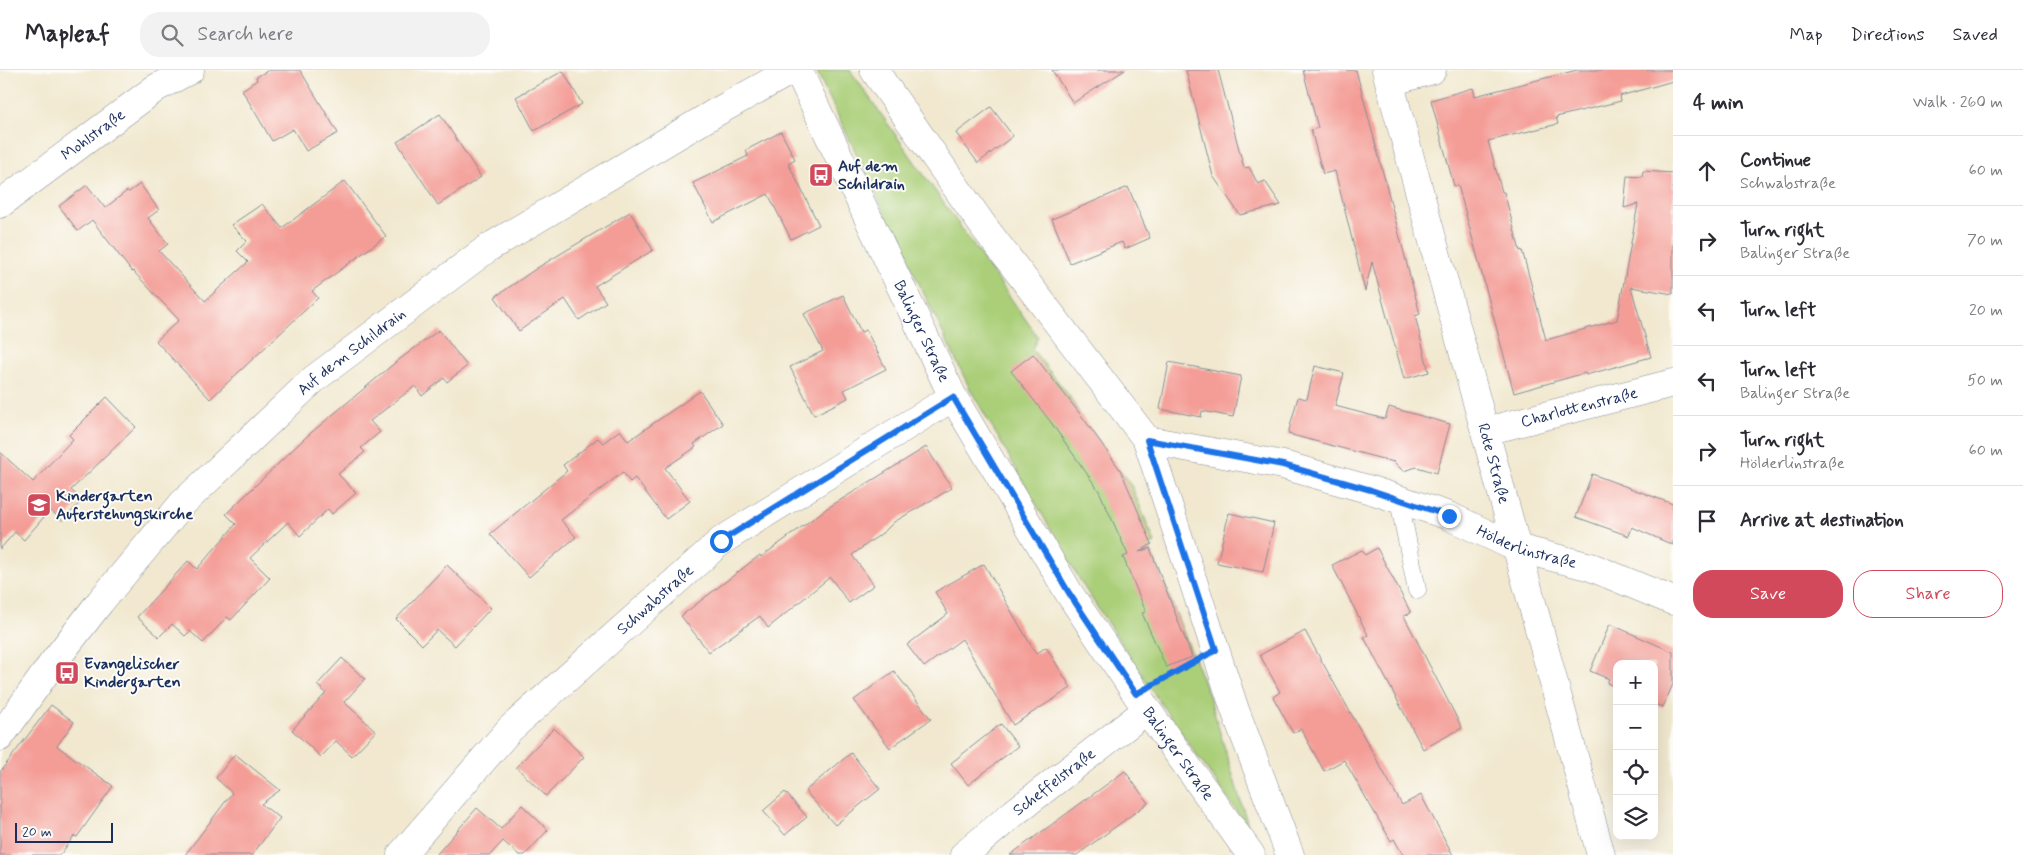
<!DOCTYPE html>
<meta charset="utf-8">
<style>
:root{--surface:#fff;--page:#f2f2f3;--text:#2b2b33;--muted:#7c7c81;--line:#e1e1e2;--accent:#d1495b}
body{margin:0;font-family:Mynerve,sans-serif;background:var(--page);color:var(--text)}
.controls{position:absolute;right:15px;bottom:15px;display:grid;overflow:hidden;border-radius:10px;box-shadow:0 5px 20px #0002}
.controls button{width:45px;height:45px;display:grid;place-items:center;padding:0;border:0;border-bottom:1px solid var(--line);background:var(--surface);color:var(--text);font:25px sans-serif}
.scale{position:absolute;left:15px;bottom:12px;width:98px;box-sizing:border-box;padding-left:5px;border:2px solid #1b2f5e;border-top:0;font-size:14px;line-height:18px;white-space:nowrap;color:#1b2f5e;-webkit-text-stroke:4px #fdfcf7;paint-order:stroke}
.stop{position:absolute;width:15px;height:15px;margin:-11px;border:4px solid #1a73e8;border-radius:50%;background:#fff}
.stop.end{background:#1a73e8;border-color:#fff;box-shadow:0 1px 5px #0008}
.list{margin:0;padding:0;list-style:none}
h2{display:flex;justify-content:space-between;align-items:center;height:65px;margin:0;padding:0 20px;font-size:21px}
h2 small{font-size:16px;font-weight:400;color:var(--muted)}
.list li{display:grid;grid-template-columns:32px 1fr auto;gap:15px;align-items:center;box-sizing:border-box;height:70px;padding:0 20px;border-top:1px solid var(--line)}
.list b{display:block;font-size:19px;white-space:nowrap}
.list p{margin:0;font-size:16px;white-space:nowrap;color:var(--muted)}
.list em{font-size:16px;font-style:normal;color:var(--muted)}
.actions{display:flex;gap:10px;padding:15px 20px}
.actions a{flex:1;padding:11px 0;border:1px solid var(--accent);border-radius:20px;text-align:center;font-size:18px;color:var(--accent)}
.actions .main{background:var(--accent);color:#fff}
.icon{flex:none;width:28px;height:28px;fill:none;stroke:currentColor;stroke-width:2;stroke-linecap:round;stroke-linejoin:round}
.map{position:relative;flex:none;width:1673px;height:785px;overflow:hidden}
header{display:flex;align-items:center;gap:30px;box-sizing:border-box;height:70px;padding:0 25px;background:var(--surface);border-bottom:1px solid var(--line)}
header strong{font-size:24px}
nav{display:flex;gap:28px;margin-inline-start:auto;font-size:18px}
.search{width:350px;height:45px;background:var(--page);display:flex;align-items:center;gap:12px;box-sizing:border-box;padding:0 18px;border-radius:20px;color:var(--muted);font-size:19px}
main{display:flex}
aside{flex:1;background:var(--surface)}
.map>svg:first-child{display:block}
.green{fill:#abcf79;stroke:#637f6c}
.building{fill:#f49d97}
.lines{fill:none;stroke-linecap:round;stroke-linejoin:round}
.lane-casing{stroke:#868c96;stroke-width:19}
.street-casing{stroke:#868c96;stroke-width:29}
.path{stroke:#868c96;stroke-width:3;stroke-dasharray:1 4;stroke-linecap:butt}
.lane{stroke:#fff;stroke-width:18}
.street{stroke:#fff;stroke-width:28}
.route{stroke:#1a73e8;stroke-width:6}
.labels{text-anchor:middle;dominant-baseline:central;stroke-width:4;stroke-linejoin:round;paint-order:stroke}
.street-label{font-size:16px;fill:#1b2f5e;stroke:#fdfcf7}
.poi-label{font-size:16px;font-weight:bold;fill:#1b2f5e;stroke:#fdfcf7;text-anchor:start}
</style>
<header>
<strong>Mapleaf</strong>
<div class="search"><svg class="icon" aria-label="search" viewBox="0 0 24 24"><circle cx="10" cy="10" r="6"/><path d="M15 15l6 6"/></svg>Search here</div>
<nav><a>Map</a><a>Directions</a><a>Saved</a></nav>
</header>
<main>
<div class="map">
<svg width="1673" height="785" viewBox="0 0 1673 785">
<rect width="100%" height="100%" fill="#fdfcf7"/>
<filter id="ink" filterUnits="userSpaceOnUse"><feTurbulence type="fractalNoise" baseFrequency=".02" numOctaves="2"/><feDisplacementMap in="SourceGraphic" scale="10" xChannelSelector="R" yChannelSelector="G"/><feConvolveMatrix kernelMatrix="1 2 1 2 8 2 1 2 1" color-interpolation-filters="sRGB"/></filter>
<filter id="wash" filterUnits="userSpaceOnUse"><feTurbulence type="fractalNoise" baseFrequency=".0096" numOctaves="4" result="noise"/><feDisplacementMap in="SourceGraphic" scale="20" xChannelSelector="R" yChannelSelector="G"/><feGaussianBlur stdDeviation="1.12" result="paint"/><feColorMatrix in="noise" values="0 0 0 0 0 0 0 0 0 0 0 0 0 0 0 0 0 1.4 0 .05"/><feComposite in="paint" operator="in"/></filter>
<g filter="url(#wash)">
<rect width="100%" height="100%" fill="#f1e8cf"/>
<path class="green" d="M816 0H850L1038 267 1032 279 1070 327 1082 348 1132 417 1155 473 1149 476 1209 626 1249 759 1159 631 1084 517 969 317Z"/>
<g id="blocks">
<path class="building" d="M269 0H300L338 63 306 81 293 59 272 71 242 20 257 10 256 7Z
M1052 0H1125L1073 33Z
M1186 0H1218L1244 98 1249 97 1258 114 1265 111 1281 135 1240 145 1213 106Z
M1303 0H1356L1420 244 1415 246 1429 302 1404 309 1372 192 1365 221 1335 101 1323 104 1311 60 1318 58Z
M1577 0H1673V11L1620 26 1621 31 1556 47 1558 54 1488 71 1502 122H1504L1520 181 1522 180 1546 270 1617 250 1638 134 1624 138 1627 106 1642 107 1643 101 1673 103V224L1631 217 1651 287 1586 305 1585 303 1514 323 1458 115 1454 116 1431 30 1473 18 1475 26Z
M563 1 582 34 534 61 516 27Z
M991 37 1013 66 978 93 956 63Z
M440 44 481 107 438 135 397 72Z
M781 62 795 89 788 93 819 155 791 169 768 124 713 152 693 113 748 86 746 80Z
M345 111 386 166 312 221 318 228 210 329 156 271 179 250 133 201 132 202 92 150 78 161 59 136 87 115 105 138 127 121 129 122 140 114 159 140 148 148 168 174 159 181 205 231 248 192 237 181 247 171 231 155 262 134 282 158Z
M1128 117 1150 168 1125 179 1122 172 1070 193 1052 149Z
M630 142 653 180 595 216 606 232 579 250 565 229 519 261 495 227 537 198Z
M843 225 861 262 866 260 886 299 844 320 848 328 814 345 790 297 823 281 804 244Z
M439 260 467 296 447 312 444 308 422 326 415 316 370 351 380 362 361 378 365 382 338 404 356 423 332 444 328 439 300 466 288 452 250 488 270 508 231 550 227 547 203 573 190 561 185 566 172 554 159 567 137 547 188 491 197 499 236 454 226 444 306 367 396 292Z
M1033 284 1084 349 1121 401 1152 474 1139 482 1150 478 1192 587 1166 597 1142 543 1146 542 1123 487 1128 485 1099 421 1050 351 1011 301Z
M1169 292 1241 306 1233 347 1202 341 1201 347 1160 339Z
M1315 296 1344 303 1335 336 1385 349 1389 337 1450 354 1437 403 1417 397 1403 401 1394 392 1288 364 1298 327 1307 329Z
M700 321 723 354 694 374 696 377 665 398 690 431 666 449 635 408 630 412 623 402 561 450 576 467 529 507 490 464 567 401 563 395 598 368 603 373 620 360 628 371Z
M107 327 136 357 71 420 82 430 63 451 50 440 24 470 15 462 0 479V382L33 412 73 369 69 365Z
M926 377 952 418 894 452 885 461 852 485 874 515 849 533 830 507 768 558 760 546 709 582 681 546 760 485 761 487 826 439Z
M1592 404 1673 434V475L1632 457 1629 466 1576 447Z
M1229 443 1274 453 1263 502 1217 493Z
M1377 478 1411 543 1404 546 1462 658 1423 679 1364 567 1368 565 1332 495 1362 480 1365 485Z
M984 494 1036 584 1046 577 1071 618 1013 655 962 569 924 597 907 575 948 544 935 522Z
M447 495 491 538 455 576 437 560 422 575 396 549Z
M1610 554 1673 582V614L1663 637 1654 634V594H1617V618L1607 613 1609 609 1590 601Z
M1305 561 1402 735 1421 725 1453 785H1403L1394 769 1391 771 1344 690 1324 701 1301 659 1293 663 1273 627 1280 622 1260 585Z
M342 588 365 609 344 632 376 661 352 686 336 671 321 687 292 660 326 623 317 615Z
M894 601 931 649 890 678 854 630Z
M51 635 74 652 57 676 113 716 77 767 74 766 60 785H0V702Z
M1001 654 1018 676 968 715 951 693Z
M554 658 584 687 546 726 516 697Z
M851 683 880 719 835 755 805 721Z
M235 684 280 720 261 734 280 748 252 785H185L232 723 216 708Z
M1125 701 1148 733 1077 785H1010Z
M785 722 807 747 785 765 763 741Z
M522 735 548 760 525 785H519L503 771 490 785H436L477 738 501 759Z"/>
</g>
</g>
<g filter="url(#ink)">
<use href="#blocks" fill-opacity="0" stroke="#868c96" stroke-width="1"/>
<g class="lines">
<defs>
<path id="lane" d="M1399 430 1417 520"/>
<g id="street">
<path id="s1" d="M798 0 953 327 1069 523 1147 640 1251 785"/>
<path d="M874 0 984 157 1147 370 1235 640 1290 785"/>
<path id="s2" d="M1386 0 1601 785"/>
<path d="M1390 12 1432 0"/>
<path id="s3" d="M0 134 156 18 190 0"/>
<path id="s4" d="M1486 361 1673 313"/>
<path id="s5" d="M1147 370 1283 395 1371 420 1449 446 1517 478 1591 497 1673 531"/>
<path id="s6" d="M0 667 52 594 100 532 183 433 314 309 488 178 713 44 792 0"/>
<path id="s7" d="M401 785 510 659 721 471 953 327"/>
<path id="s8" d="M964 785 1015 742 1147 640"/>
</g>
</defs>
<use href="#lane" class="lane-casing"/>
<use href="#street" class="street-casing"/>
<path class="path" d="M1162 610 1189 594"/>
<use href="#lane" class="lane"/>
<use href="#street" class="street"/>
</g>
</g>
<g class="lines" filter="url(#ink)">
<path class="route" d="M721 471 953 327 1069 523 1136 624 1216 580 1147 370 1283 395 1371 420 1449 446"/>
</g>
<defs>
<symbol id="bus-square" viewBox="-11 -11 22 22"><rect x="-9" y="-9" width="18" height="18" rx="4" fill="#d1495b" stroke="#fdfcf7"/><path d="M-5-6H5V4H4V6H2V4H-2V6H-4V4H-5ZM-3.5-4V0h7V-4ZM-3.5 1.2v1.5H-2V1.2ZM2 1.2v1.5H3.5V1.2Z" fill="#fff"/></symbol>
<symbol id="school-square" viewBox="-11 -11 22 22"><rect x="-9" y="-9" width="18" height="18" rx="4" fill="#d1495b" stroke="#fdfcf7"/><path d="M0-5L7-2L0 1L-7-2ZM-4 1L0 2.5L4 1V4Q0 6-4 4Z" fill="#fff"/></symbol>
</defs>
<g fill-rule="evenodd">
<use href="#bus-square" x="807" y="91" width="28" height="28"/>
<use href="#school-square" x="25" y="421" width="28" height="28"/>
<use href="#bus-square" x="53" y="589" width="28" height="28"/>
</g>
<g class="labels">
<g class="street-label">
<text stroke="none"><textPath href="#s3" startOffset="116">Mohlstraße</textPath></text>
<text stroke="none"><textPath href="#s1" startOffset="289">Balinger Straße</textPath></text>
<text stroke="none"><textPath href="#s6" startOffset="524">Auf dem Schildrain</textPath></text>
<text stroke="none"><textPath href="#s4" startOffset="96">Charlottenstraße</textPath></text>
<text stroke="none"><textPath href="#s2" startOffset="408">Rote Straße</textPath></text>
<text stroke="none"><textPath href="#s5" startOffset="396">Hölderlinstraße</textPath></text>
<text stroke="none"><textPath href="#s7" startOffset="361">Schwabstraße</textPath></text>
<text stroke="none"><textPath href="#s1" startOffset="784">Balinger Straße</textPath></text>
<text stroke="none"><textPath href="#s8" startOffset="116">Scheffelstraße</textPath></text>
</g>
<g class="poi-label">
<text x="838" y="96">Auf dem<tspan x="838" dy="18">Schildrain</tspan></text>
<text x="56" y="426">Kindergarten<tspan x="56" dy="18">Auferstehungskirche</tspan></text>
<text x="84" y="594">Evangelischer<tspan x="84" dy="18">Kindergarten</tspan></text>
</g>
</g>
</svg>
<div class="controls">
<button>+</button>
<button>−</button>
<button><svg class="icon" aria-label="locate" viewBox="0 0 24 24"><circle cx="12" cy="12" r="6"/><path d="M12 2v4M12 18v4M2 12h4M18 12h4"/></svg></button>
<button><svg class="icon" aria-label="layers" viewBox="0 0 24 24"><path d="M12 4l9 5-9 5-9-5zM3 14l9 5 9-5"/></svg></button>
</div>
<div class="scale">20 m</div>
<div class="stop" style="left:721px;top:471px"></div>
<div class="stop end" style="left:1449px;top:446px"></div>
</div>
<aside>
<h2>4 min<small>Walk · 260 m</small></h2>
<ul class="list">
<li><svg class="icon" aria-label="ahead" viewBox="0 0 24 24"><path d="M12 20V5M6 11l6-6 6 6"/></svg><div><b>Continue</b><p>Schwabstraße</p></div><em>60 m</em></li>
<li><svg class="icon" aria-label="right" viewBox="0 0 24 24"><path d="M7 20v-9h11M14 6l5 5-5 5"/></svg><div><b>Turn right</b><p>Balinger Straße</p></div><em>70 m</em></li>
<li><svg class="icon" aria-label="left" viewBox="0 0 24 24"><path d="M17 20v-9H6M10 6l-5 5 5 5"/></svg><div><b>Turn left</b></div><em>20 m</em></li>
<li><svg class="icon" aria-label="left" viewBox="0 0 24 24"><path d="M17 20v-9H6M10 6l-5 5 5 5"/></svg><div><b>Turn left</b><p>Balinger Straße</p></div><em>50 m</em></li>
<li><svg class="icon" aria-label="right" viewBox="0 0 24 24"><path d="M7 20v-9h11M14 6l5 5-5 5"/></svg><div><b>Turn right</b><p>Hölderlinstraße</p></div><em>60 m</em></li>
<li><svg class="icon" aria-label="arrive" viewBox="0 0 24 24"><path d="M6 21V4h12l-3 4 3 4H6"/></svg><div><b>Arrive at destination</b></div></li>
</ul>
<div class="actions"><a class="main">Save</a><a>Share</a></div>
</aside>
</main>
